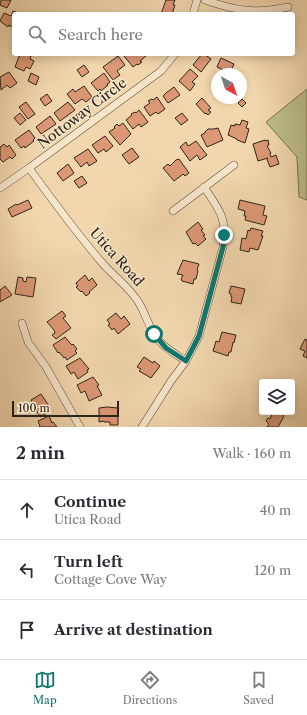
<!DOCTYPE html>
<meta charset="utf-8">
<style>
:root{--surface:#fff;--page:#f2f2f3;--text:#2b2b33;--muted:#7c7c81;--line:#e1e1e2;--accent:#0f766e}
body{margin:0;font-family:"Libre Caslon Text",serif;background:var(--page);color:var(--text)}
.controls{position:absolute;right:12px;bottom:12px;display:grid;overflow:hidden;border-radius:4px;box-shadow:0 2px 10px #0003}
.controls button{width:36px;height:36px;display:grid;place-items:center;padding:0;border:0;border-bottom:1px solid var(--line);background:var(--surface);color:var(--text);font:20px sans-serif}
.compass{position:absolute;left:211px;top:68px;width:36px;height:36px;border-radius:50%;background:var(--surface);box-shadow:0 2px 10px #0003;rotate:140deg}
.scale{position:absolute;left:12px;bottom:10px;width:107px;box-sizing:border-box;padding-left:4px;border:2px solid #2e251a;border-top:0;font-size:11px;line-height:14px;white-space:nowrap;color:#2e251a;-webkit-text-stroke:3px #f7e5ca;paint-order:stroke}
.stop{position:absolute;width:12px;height:12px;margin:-9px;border:3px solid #0f766e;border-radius:50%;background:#fff}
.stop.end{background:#0f766e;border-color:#fff;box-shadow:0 1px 4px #0008}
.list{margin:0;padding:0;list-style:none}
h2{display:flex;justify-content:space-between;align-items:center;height:52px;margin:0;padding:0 16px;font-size:17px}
h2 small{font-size:13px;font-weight:400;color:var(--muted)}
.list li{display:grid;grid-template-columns:26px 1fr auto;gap:12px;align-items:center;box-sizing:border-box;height:60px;padding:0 16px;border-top:1px solid var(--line)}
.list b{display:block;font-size:15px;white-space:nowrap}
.list p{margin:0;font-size:13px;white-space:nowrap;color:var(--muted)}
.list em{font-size:13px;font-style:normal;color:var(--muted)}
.icon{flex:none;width:22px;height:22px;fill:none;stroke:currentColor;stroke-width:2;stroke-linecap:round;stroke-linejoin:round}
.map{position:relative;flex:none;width:307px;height:427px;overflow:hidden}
.search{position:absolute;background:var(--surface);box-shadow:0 2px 10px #0003;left:12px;right:12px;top:12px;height:44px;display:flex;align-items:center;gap:10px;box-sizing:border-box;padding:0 14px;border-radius:4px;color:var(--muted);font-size:15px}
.sheet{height:232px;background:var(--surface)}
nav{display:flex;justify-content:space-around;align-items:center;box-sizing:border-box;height:56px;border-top:1px solid var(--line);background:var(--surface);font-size:11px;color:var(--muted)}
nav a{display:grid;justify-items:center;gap:2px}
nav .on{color:var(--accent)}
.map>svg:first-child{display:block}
.green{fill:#bcbe89;stroke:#757252}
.building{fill:#dd9876;stroke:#2e251a}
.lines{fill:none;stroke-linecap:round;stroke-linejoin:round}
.street-casing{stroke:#5f523f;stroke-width:8}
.street{stroke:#f7e5ca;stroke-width:7}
.route{stroke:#0f766e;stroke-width:5}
.labels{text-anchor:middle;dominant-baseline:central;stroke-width:3;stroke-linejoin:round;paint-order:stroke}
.street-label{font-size:14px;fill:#2e251a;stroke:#f7e5ca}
</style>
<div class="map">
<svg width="307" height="427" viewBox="0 0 307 427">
<rect width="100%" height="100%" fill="#f2d7ae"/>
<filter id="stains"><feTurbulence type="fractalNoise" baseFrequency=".005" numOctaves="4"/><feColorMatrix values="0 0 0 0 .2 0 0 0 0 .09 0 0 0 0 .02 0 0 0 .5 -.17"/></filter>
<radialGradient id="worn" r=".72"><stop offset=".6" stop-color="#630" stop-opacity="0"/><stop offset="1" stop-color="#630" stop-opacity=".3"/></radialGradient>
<path class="green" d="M307 89V200L299 197 297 157 266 122Z"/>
<path class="building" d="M1 0H11L7 8 0 5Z
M166 0H175L173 5H175L172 14H161Z
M13 11 18 13 14 14 13 27 9 25 8 27 0 21 4 13 11 16Z
M20 54H27L31 56 30 59 34 61 30 69 26 67 24 71 15 67Z
M126 54H144L146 56 140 61 142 62 138 65 137 64 133 67 124 56Z
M202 54H204L211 59 201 72 193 65Z
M118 56 125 65 117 71 120 75 113 80 103 67Z
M221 58 234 64 230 73 217 67Z
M84 65 89 72 82 77 77 70Z
M190 69 198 76 192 82 195 84 190 91 179 81Z
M9 72 17 83 10 88 7 85 1 90 0 77Z
M31 73 39 77 36 85 28 81Z
M104 73 110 82 107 84 108 85 101 91 100 89 98 91 91 83Z
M84 86 92 97 86 102 82 99 75 104 67 94 73 89 75 92Z
M174 87 180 95 168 103 163 96 166 93Z
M47 94 52 101 45 106 40 99Z
M157 97 165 109 158 114 156 112 150 116 144 107 150 103 148 101 152 99 153 100Z
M202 98 211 108 208 110 211 112 208 115 206 113 205 114 196 104Z
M242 99 246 103 242 107 238 103Z
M26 102 35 114 28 119 19 107Z
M68 102 75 110 60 121 54 113Z
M139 110 148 122 141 127 139 124 133 129 126 120 132 115 131 114 135 112 136 113Z
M20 113 26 120 20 125 14 118Z
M182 113 188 120 181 125 175 118Z
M50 116 56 124 41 134 36 127Z
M242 120 248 122 246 128 249 129 245 143 237 140V139L228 135 231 125 235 126V124L240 125Z
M123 123 131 134 120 145 109 132 115 128 114 127 117 124 119 126Z
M218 128 223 140 207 147 201 135 205 133V132L208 129H214Z
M29 130 35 138 33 140 34 141 25 148 24 146 21 148 15 140Z
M105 136 113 146 106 152 104 149 98 153 92 145Z
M265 140V141L268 140 269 145 267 146 271 153H270L271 157 276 155 279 164 270 167 267 159 268 158 258 161 253 144Z
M196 141 207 155 200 160 197 155 190 161 180 147 186 142 188 146 190 145Z
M4 144 7 147 9 145 16 155 12 159 10 157 3 162 0 159V147Z
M132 148 139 157 129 164 122 155Z
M88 149 97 161 89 166 87 162 81 167 74 158Z
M179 159 189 173 185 176 183 174 182 175 174 181 163 168 168 164 170 166 176 160Z
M68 164 74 173 63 181 57 173Z
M82 176 87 183 79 188 74 181Z
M28 200 32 208 12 217 8 209 16 204 17 205Z
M240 200 265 206 263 215 267 216 264 225 245 220 246 216H244L245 211 238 209Z
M198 222 203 229 201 230 205 235 203 236 206 239 198 246 195 243 193 244 186 232Z
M251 228 263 231 261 236H263L258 250 250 248 249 252 240 250 242 238 246 239 248 230 250 231Z
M183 260 199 264 197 270 198 271 196 279H194L193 284 182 281 181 279 183 275 177 274Z
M85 275 89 281 92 278 97 285 89 292 90 293 86 296 82 291 81 292 76 287 78 286 76 283Z
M18 277 23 278V281L26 282 27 277 36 278 33 297 15 294Z
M5 286 12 295 0 302V290Z
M231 286 245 289 241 304 231 302 232 297H231V294L229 293Z
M62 311 66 316 63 318 71 328 56 339 52 335 55 333 54 330 47 322Z
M116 313 121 319 124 316 130 324 118 334 114 328 112 330 108 325 110 324 107 320Z
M222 332 236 335 234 343 233 342 231 352H229L228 356 213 351 216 341 219 342Z
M65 337 70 343 72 345 73 344 77 349 75 351 77 353 67 360 65 357 64 358 59 352 58 353 53 345Z
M305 339 307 340V358L303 356 305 351 300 349Z
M144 357 153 363 154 361 160 366 151 378 139 371 141 369 137 367Z
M80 358 89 369 87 370 88 372 78 379 74 372 71 374 66 366Z
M93 377 99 385 97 386 102 395 89 401 85 391 81 393 77 385Z
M41 394 49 406 48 407 50 411 40 417 35 408 33 409 31 405 33 404 31 400Z
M107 407 118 408V425H110V422H104V421L99 422V408Z
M273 412H279L284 414 283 418 278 427H267L269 424 266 421 268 418 270 419Z
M49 416 52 423 53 422 57 427H39L40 426 38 421Z"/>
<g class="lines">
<defs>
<path id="street" d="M205 0C236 11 256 14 288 7
M193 14 197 0
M29 168C53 201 77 234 104 265 114 276 125 284 134 296 144 307 146 321 154 334 161 346 174 353 186 361
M0 188 29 168 161 71 175 54
M173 211 234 165
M22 323 28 342 46 367 80 427
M142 427 171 381 186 361 199 336 223 247C227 217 220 211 204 187"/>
</defs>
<use href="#street" class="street-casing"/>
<use href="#street" class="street"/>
</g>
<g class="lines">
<path class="route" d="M154 334 166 348 186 361 199 336 223 247 224 235"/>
</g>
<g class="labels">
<g class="street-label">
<text transform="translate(82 113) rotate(-37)">Nottoway Circle</text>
<text transform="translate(117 257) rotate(48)">Utica Road</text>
</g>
</g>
<rect width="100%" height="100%" filter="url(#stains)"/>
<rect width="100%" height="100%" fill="url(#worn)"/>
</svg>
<div class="controls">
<button><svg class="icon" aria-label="layers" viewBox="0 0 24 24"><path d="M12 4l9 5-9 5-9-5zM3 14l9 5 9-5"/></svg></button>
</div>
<svg class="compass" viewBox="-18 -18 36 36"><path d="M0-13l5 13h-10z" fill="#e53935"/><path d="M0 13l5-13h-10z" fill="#7c7c81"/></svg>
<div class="scale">100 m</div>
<div class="stop" style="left:154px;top:334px"></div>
<div class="stop end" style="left:224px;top:235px"></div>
<div class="search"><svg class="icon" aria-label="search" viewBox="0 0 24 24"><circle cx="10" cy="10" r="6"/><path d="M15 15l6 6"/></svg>Search here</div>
</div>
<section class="sheet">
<h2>2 min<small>Walk · 160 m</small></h2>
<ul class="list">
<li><svg class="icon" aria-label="ahead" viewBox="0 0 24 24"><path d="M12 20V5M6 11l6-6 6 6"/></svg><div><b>Continue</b><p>Utica Road</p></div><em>40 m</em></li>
<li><svg class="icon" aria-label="left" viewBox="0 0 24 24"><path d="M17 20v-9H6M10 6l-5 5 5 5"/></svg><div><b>Turn left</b><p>Cottage Cove Way</p></div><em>120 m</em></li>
<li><svg class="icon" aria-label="arrive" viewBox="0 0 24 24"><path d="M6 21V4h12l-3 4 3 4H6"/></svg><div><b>Arrive at destination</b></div></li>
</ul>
</section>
<nav>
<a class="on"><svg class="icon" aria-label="map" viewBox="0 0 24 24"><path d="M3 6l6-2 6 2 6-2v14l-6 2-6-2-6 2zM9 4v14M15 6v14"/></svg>Map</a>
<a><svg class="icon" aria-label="directions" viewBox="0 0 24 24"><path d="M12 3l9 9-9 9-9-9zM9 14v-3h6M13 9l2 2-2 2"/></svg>Directions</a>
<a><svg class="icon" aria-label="saved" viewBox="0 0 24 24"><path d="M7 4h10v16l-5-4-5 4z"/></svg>Saved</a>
</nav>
